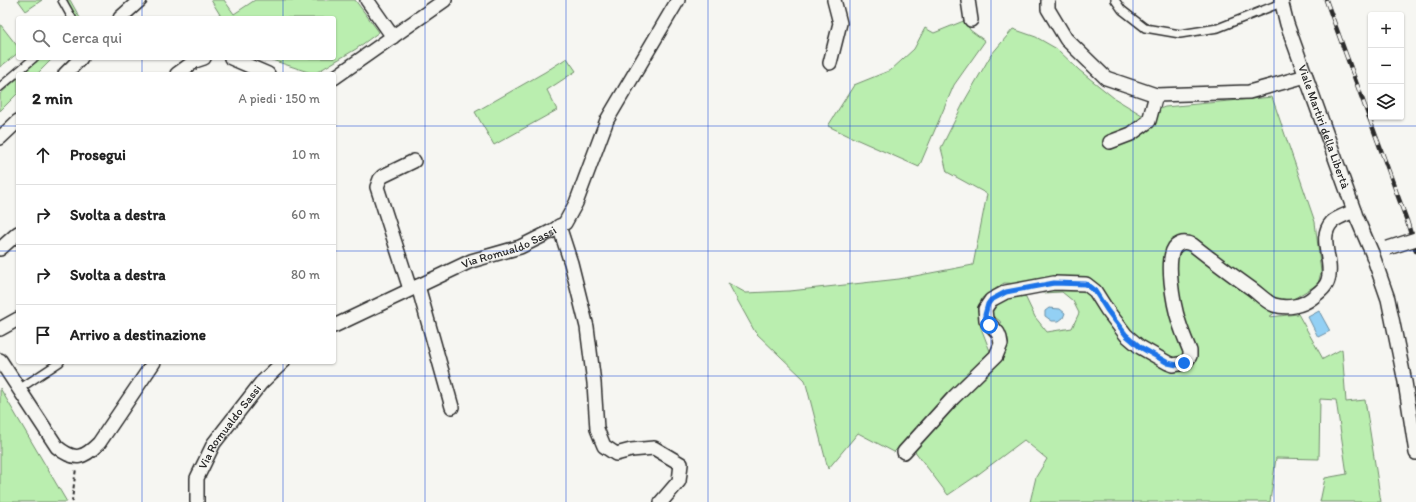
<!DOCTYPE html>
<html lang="it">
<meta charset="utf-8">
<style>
:root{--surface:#fff;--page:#f6f6f6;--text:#222;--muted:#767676;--line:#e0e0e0}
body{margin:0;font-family:Itim,sans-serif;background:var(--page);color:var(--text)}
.controls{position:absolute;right:12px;top:12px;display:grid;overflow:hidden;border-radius:4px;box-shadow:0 1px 3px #0004}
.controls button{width:36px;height:36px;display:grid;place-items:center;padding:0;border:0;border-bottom:1px solid var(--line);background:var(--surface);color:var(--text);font:20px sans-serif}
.stop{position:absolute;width:12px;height:12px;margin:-9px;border:3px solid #1a73e8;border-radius:50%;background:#fff}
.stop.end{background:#1a73e8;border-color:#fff;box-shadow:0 1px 4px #0008}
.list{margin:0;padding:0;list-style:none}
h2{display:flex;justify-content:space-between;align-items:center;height:52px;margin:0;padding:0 16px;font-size:17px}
h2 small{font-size:13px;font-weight:400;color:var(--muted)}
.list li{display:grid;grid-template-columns:26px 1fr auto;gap:12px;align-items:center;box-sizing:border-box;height:60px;padding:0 16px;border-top:1px solid var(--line)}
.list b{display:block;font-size:15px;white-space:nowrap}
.list em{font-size:13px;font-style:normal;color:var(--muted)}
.icon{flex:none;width:22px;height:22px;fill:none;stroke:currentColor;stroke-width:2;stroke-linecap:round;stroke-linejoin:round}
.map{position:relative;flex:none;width:1416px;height:502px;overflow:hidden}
.search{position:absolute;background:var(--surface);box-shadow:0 1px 3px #0004;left:16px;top:16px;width:320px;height:44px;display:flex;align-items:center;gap:10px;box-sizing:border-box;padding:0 14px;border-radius:4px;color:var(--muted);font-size:15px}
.panel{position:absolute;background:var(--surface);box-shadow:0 1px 3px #0004;left:16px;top:72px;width:320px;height:292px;border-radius:4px}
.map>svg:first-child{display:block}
.green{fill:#baeeaf;stroke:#728c6d}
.water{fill:#93d0f4;stroke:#698ea4}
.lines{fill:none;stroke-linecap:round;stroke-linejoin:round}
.service-casing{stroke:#2b2b2b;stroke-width:10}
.minor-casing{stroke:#2b2b2b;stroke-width:16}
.path{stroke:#2b2b2b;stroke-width:2;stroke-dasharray:4 3;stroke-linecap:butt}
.service{stroke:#f6f6f2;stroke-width:7}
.minor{stroke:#f6f6f2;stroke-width:13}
.rail-casing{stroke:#2b2b2b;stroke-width:4.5}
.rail{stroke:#f6f6f2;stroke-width:3;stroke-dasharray:9;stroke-linecap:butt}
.minor-bridge-casing{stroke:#2b2b2b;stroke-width:16;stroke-linecap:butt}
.minor-bridge{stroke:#f6f6f2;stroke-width:13}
.route{stroke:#1a73e8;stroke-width:5}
.grid{fill:none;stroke:#1d4ed8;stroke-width:1;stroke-opacity:0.55}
.labels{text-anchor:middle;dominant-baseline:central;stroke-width:3.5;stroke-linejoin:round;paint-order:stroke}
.street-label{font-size:12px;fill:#2b2b2b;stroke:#f6f6f2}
</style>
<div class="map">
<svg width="1416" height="502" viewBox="0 0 1416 502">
<rect width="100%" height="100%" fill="#f6f6f2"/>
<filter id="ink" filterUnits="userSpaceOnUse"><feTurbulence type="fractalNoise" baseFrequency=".025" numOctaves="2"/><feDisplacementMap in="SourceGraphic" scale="8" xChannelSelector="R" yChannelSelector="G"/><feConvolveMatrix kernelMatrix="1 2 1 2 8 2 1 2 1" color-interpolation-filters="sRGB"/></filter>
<g filter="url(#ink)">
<path class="green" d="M18 0H42L26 11Z
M65 0H70L80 18H74Z
M211 0H224L234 14 255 0H355L379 32 356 49 314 74 266 58H334V18H222Z
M966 20 970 30 985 41 954 85 919 167 849 136 828 126 854 85 891 70 914 49 925 28 934 33Z
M0 24 18 47V53L0 67Z
M1013 29 1036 37 1057 49 1079 70 1114 98 1142 115 1165 107 1272 97 1315 222 1321 272 1318 284 1295 298 1269 317 1298 314 1323 359 1342 349 1346 402 1365 400 1381 502H1320L1325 478 1347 474 1336 400 1320 399 1319 459 1276 458 1270 502H1030L1036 477 1047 459 1024 440 976 476 948 495 914 450 957 400 1008 347 1000 321 990 314 1004 297 1025 296 1035 317 1047 332 1072 328 1079 313 1073 301 1062 292 1043 293 1024 284 1004 283 982 298 978 310 981 328 990 351 928 419 894 452 858 433 828 469 805 380 755 332 728 283 746 293 790 291 899 279 973 265 987 194 947 172 941 148 965 100 991 55Z
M41 58H53L37 74H22Z
M567 58 576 71 547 90 557 110 494 145 475 112 545 72Z
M18 78V93L0 111V94Z
M0 388 67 502H0Z"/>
<path class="water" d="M1049 308 1060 309 1065 313 1063 318 1059 321H1052L1045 316V311Z
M1319 311 1330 331 1318 337 1308 317Z"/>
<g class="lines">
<defs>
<path id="service" d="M62 0 72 18
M1115 0 1122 10 1145 28 1180 34 1218 28 1281 3
M0 87 34 58
M19 389 60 362"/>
<g id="minor">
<path d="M367 0 393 37"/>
<path d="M968 0 971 20"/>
<path d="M1048 0V9L1066 39 1106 78 1156 95 1249 92 1306 76"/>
<path id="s1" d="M1281 0 1287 24 1356 216 1372 253 1388 299 1405 382 1416 453"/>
<path d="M120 18 140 0"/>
<path d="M231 58 268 74"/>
<path d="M830 63 840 23 834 0"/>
<path d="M65 74 81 58"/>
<path d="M177 74 195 61 204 58"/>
<path d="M334 78 445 0"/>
<path d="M0 138 18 121"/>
<path d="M1110 142 1131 134 1149 121 1156 95"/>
<path d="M559 226 571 263 587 327 594 383 597 429 604 446 616 454 631 450 654 448 681 464 679 481 661 502"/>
<path d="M0 249 18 233"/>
<path d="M418 286 452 407"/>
<path d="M410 289 377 187 380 179 383 176 414 161"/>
<path id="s2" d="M334 326 471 261 520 247 552 231 565 223 576 203 607 120 678 0"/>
<path d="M0 329 18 319"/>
<path d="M0 360 57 447C75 462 84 458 99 443L154 362"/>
<path d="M904 452 953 398 996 356 1001 344 1000 338 998 333 986 320 985 309 991 300 1006 292 1054 283 1086 284 1095 291 1107 310 1126 335 1140 347 1168 363 1173 365 1185 363 1190 356V351C1186 341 1182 332 1179 322 1174 307 1164 256 1176 246 1182 241 1187 242 1193 245 1212 260 1232 275 1252 289 1259 294 1266 302 1274 305 1287 309 1302 306 1312 298 1318 293 1326 288 1328 280 1334 261 1317 238 1332 222 1338 217 1348 214 1354 211"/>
<path id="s3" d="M197 502V478L214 443 261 383 283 362"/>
</g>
</defs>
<use href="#service" class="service-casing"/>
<use href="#minor" class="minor-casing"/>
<path class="path" d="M73 502 72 500 76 468"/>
<use href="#service" class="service"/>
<use href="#minor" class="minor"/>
<defs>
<path id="rail" d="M1326 0 1407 221 1416 251"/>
</defs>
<use href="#rail" class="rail-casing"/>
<use href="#rail" class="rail"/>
<defs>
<path id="minor-bridge" d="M1388 248 1416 239"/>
</defs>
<use href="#minor-bridge" class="minor-bridge-casing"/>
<use href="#minor-bridge" class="minor-bridge"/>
</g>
</g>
<g class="lines" filter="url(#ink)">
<path class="route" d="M989 325 985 315 988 304 991 300 1006 292 1054 283 1086 284 1095 291 1107 310 1126 335 1140 347 1168 363 1177 365 1184 363"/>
</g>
<path class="grid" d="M142 0V18M283 0V18M425 0V502M566 0V502M708 0V502M850 0V502M991 0V502M1133 0V502M1274 0V502M142 58V74M283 58V74M0 126H18M334 126H1416M0 251H18M334 251H1416M142 362V502M283 362V502M0 376H1416"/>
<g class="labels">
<g class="street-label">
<text stroke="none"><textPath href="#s1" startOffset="134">Viale Martiri della Libertà</textPath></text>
<text stroke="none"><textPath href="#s2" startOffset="192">Via Romualdo Sassi</textPath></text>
<text stroke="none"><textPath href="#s3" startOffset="85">Via Romualdo Sassi</textPath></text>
</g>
</g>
</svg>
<div class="controls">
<button>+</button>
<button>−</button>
<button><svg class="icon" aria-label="layers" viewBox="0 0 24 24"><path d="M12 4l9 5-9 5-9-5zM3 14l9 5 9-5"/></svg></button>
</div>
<div class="stop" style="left:989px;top:325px"></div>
<div class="stop end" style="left:1184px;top:363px"></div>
<div class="search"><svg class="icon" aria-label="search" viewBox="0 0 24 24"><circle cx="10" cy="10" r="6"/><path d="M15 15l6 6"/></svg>Cerca qui</div>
<section class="panel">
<h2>2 min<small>A piedi · 150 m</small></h2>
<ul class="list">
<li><svg class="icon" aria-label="ahead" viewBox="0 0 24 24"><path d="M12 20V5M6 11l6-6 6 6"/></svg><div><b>Prosegui</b></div><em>10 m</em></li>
<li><svg class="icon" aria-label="right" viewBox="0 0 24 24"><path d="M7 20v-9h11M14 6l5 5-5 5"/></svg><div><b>Svolta a destra</b></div><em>60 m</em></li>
<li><svg class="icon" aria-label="right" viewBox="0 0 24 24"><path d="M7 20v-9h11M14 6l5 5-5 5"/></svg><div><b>Svolta a destra</b></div><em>80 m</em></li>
<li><svg class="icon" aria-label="arrive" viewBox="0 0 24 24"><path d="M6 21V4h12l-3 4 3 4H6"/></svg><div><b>Arrivo a destinazione</b></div></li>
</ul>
</section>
</div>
